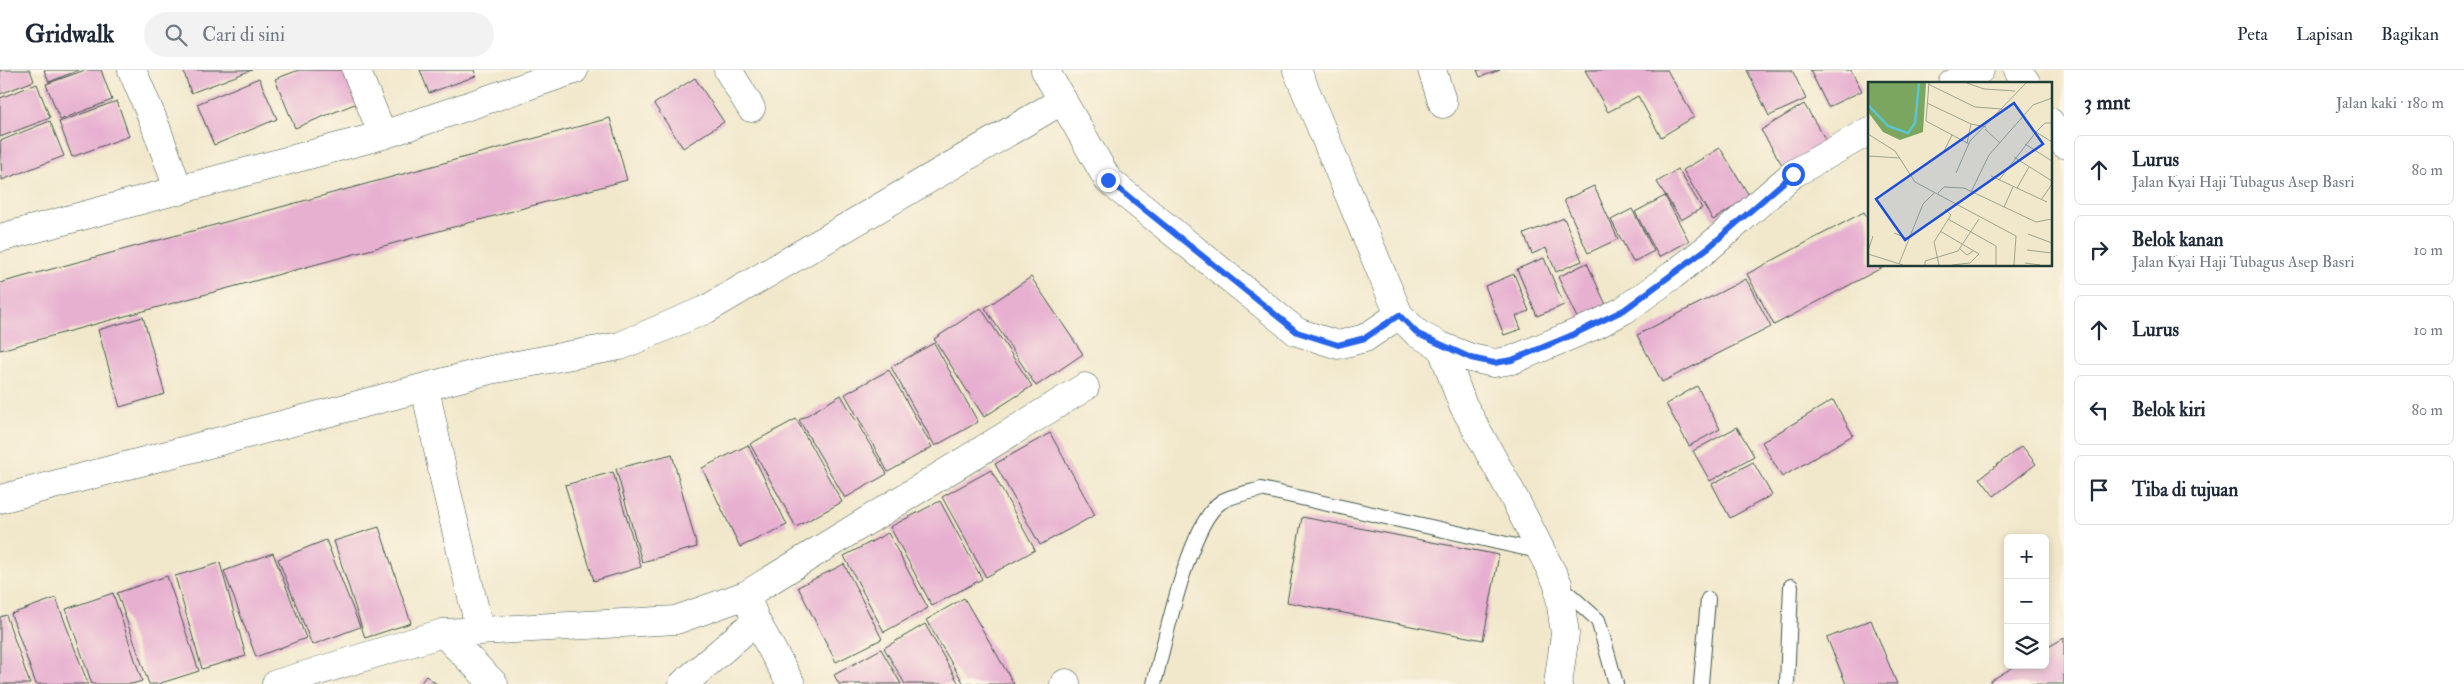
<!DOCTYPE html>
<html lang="id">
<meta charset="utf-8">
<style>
:root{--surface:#fff;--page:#f2f2f3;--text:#1f2937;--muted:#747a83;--line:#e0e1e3}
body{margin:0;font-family:"IM FELL Double Pica",serif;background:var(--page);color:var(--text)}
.controls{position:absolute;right:15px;bottom:15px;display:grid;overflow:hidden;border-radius:8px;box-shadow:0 2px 8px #0003}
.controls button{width:45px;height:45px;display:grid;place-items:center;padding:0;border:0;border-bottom:1px solid var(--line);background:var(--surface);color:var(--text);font:25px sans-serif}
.stop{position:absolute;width:15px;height:15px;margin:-11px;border:4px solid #2563eb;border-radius:50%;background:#fff}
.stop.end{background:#2563eb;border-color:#fff;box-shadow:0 1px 5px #0008}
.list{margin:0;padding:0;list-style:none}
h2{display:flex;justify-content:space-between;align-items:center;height:65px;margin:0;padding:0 20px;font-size:21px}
h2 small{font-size:16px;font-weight:400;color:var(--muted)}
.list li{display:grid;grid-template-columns:32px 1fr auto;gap:15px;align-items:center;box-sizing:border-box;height:70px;margin:0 10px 10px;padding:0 10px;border:1px solid var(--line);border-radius:8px}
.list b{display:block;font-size:19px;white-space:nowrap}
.list p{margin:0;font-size:16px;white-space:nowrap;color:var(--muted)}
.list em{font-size:16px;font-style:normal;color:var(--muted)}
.icon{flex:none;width:28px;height:28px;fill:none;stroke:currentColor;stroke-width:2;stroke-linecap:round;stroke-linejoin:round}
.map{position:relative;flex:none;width:2064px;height:614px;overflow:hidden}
header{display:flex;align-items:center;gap:30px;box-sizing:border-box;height:70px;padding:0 25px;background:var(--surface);border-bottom:1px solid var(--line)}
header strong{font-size:24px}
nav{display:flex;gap:28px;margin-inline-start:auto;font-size:18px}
.search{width:350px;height:45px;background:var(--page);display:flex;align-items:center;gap:12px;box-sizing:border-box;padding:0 18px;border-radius:28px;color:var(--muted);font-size:19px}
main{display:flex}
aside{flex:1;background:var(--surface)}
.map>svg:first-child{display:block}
.building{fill:#e7b0d0}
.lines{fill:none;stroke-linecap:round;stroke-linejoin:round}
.service-casing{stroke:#3e574b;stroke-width:16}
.minor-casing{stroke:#3e574b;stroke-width:29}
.service{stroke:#fff;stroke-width:14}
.minor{stroke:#fff;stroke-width:28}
.route{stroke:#2563eb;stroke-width:6}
.inset-river{fill:none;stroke:#5ac6d2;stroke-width:2.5}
.inset-road{fill:none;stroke:#9da48f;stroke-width:1}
.view{fill:#1d4ed8;fill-opacity:0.15;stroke:#1d4ed8;stroke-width:2.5}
.inset-edge{fill:none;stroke:#1f3d34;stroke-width:2.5}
</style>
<header>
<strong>Gridwalk</strong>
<div class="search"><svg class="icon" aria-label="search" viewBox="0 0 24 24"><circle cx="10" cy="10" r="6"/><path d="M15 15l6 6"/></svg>Cari di sini</div>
<nav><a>Peta</a><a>Lapisan</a><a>Bagikan</a></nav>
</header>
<main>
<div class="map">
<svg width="2064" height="614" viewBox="0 0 2064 614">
<rect width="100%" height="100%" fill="#fcf5e5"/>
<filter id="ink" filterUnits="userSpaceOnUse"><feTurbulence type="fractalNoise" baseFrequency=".02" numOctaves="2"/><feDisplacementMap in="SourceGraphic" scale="10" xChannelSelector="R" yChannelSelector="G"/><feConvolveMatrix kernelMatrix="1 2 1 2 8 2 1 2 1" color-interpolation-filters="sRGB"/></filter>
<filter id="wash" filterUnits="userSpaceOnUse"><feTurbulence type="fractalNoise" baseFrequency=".0096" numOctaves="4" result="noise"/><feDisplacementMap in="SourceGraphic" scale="20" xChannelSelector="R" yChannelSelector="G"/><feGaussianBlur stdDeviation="1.12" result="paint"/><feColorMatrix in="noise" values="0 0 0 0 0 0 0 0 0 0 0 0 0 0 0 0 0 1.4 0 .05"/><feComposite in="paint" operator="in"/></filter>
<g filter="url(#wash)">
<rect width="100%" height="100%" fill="#f1e8cc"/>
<g id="blocks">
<path class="building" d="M0 0H30L34 11 0 24Z
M44 0H79L49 12Z
M85 0H101L112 30 60 50 46 14Z
M183 0H252L191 23Z
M299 0H343L357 33 295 58 275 9Z
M420 0H474L476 6 429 23Z
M1477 0H1500L1480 7Z
M1585 0H1667L1694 47 1661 67 1638 26 1608 42Z
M1747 0H1792L1806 29 1769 46Z
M1810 0H1851L1862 21 1828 37Z
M259 8 277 49 214 75 197 34Z
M695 8 724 52 683 78 654 34Z
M37 14 50 48 0 67V28Z
M117 31 129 66 72 87 59 52Z
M1804 34 1830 77 1787 103 1761 60Z
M610 48 627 110 0 280V213Z
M50 51 64 86 2 110 0 71Z
M1720 78 1750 127 1713 150 1683 100Z
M1678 99 1702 138 1681 150 1657 112Z
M1594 116 1618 169 1588 183 1564 130Z
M1665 126 1689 171 1659 187 1635 142Z
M1632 139 1654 181 1633 192 1611 150Z
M1864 142 1869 151V195H1887L1774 255 1747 204Z
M1564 148 1582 191 1556 202 1546 178 1532 184 1524 164Z
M1544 188 1564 235 1537 246 1517 199Z
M1587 193 1607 237 1578 250 1558 207Z
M1514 204 1529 241 1516 246 1521 259 1504 265 1485 216Z
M1031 207 1083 284 1036 316 985 238Z
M1746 209 1771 257 1662 312 1637 265Z
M981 238 1032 316 984 347 934 269Z
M143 247 165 324 120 337 98 260Z
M934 273 978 352 935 376 891 297Z
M889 300 932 377 888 402 845 324Z
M1697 316 1720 359 1689 376 1666 334Z
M841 325 887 404 845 428 799 350Z
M1833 330 1853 365 1782 407 1762 372Z
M796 349 842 432 796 457 750 374Z
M1737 357 1754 386 1710 411 1693 381Z
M1050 363 1095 445 1040 475 995 394Z
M748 375 787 455 740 477 702 398Z
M2022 376 2036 394 1994 426 1980 408Z
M672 384 697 477 642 492 616 399Z
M1753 392 1772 425 1730 448 1712 414Z
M991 400 1035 480 986 507 942 427Z
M613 402 641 497 594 511 565 415Z
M940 431 982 509 932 536 890 457Z
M1302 447 1499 485 1483 570 1287 532Z
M379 457 411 553 365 568 334 471Z
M888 463 928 538 884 562 844 486Z
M326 470 360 557 312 575 278 489Z
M273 483 306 568 256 587 224 501Z
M220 493 246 586 202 599 175 506Z
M844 494 882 569 836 592 798 517Z
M167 506 199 601 158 614H149L117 523Z
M113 523 142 611 132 614H92L66 539Z
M56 528 88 614H36L11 544Z
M964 528 1014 614H964L926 550Z
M6 545 30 614H0V547Z
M1871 550 1897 614H1846L1827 568Z
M925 554 959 614H905L884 578Z
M2064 568V614H1991L1990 611 2017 595H2045V579Z
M881 579 901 614H839L834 605Z
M426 606 437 614H420Z"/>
</g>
</g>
<g filter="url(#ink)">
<use href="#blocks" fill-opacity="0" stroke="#3e574b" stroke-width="1"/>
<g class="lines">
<defs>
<path id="service" d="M1560 516 1598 550 1616 614
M1154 614C1164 575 1189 453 1221 432 1231 425 1249 423 1261 419L1542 482
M1701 614 1708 529
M1787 614 1791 516"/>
<path id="minor" d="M132 0 154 52 179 121
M356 0 383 65
M728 0 751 38
M1045 0 1108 110 1297 262 1338 275 1365 268 1399 245
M1297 0 1399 245 1418 264 1441 276 1462 333 1510 420 1558 514 1565 564 1558 614
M1432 0 1443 34
M2018 0 2027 14
M1952 14 1980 0
M2050 52 2064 74
M0 168 383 65 574 0
M1441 276 1471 288 1494 293 1512 290 1598 254 1624 240 1673 205 1709 177 1793 104 1869 61
M425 318 446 418 480 561
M0 429 490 300 620 276 707 239 1063 30
M746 525 756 551 791 614
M443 563 494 614
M276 614 443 563 676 550 746 525 1085 317
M683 614 756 551
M1064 614 1066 613"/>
</defs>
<use href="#service" class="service-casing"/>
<use href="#minor" class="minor-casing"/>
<use href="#service" class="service"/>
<use href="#minor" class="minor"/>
</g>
</g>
<g class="lines" filter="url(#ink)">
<path class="route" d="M1108 110 1297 262 1338 275 1365 268 1399 245 1418 264 1471 288 1494 293 1512 290 1570 266 1624 240 1709 177 1793 104"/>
</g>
<g transform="translate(1868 12)">
<rect width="184" height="184" fill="#f1e8cc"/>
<path d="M0 1H58L55 50 32 58 15 50 0 30Z" fill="#7ba660"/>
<path class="inset-river" d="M0 23 20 44 40 51 47 41 51 1"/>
<path class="inset-road" d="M61 1 58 39 101 62M99 1 116 7 147 9M60 2 107 25 134 27M59 21 103 42 118 45M117 47 132 61M168 50 184 60M0 52 27 69 47 100 148 154 146 183M99 61 103 42M157 62 184 79M75 71 84 53M0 74 32 76M146 75 184 99M88 91 102 59 158 1M123 94 179 120M131 98 168 50 177 41H184M149 106 161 85M103 110 121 73 165 23 184 16M70 111 76 105 96 106 168 140 184 137M173 118 184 102M136 125 145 105M80 137 128 164V183M72 149 111 172 102 181 84 183M26 151 41 157M160 152 184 161M92 167 99 173 105 169M159 168 184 171M0 169 5 154M0 172 35 183M157 181 172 183M31 182 55 122 66 111M57 183V179L90 169 111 137M71 183 66 160 83 133 77 127"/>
<path class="view" d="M146 21 175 62 37 158 8 117Z"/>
<rect width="184" height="184" class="inset-edge"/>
</g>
</svg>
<div class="controls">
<button>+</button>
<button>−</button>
<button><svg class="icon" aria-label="layers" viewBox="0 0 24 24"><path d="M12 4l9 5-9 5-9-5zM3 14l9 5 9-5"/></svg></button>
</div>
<div class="stop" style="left:1793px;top:104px"></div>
<div class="stop end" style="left:1108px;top:110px"></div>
</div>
<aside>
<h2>3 mnt<small>Jalan kaki · 180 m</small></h2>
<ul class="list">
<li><svg class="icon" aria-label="ahead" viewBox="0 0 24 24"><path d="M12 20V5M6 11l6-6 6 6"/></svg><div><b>Lurus</b><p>Jalan Kyai Haji Tubagus Asep Basri</p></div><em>80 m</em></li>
<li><svg class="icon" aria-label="right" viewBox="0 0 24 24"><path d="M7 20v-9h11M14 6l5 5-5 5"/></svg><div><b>Belok kanan</b><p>Jalan Kyai Haji Tubagus Asep Basri</p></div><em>10 m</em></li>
<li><svg class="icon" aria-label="ahead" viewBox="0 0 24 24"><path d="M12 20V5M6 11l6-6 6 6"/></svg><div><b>Lurus</b></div><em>10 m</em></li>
<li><svg class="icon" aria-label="left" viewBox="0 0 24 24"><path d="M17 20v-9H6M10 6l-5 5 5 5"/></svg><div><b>Belok kiri</b></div><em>80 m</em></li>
<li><svg class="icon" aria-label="arrive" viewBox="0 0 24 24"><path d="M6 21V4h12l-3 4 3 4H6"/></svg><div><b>Tiba di tujuan</b></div></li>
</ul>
</aside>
</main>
